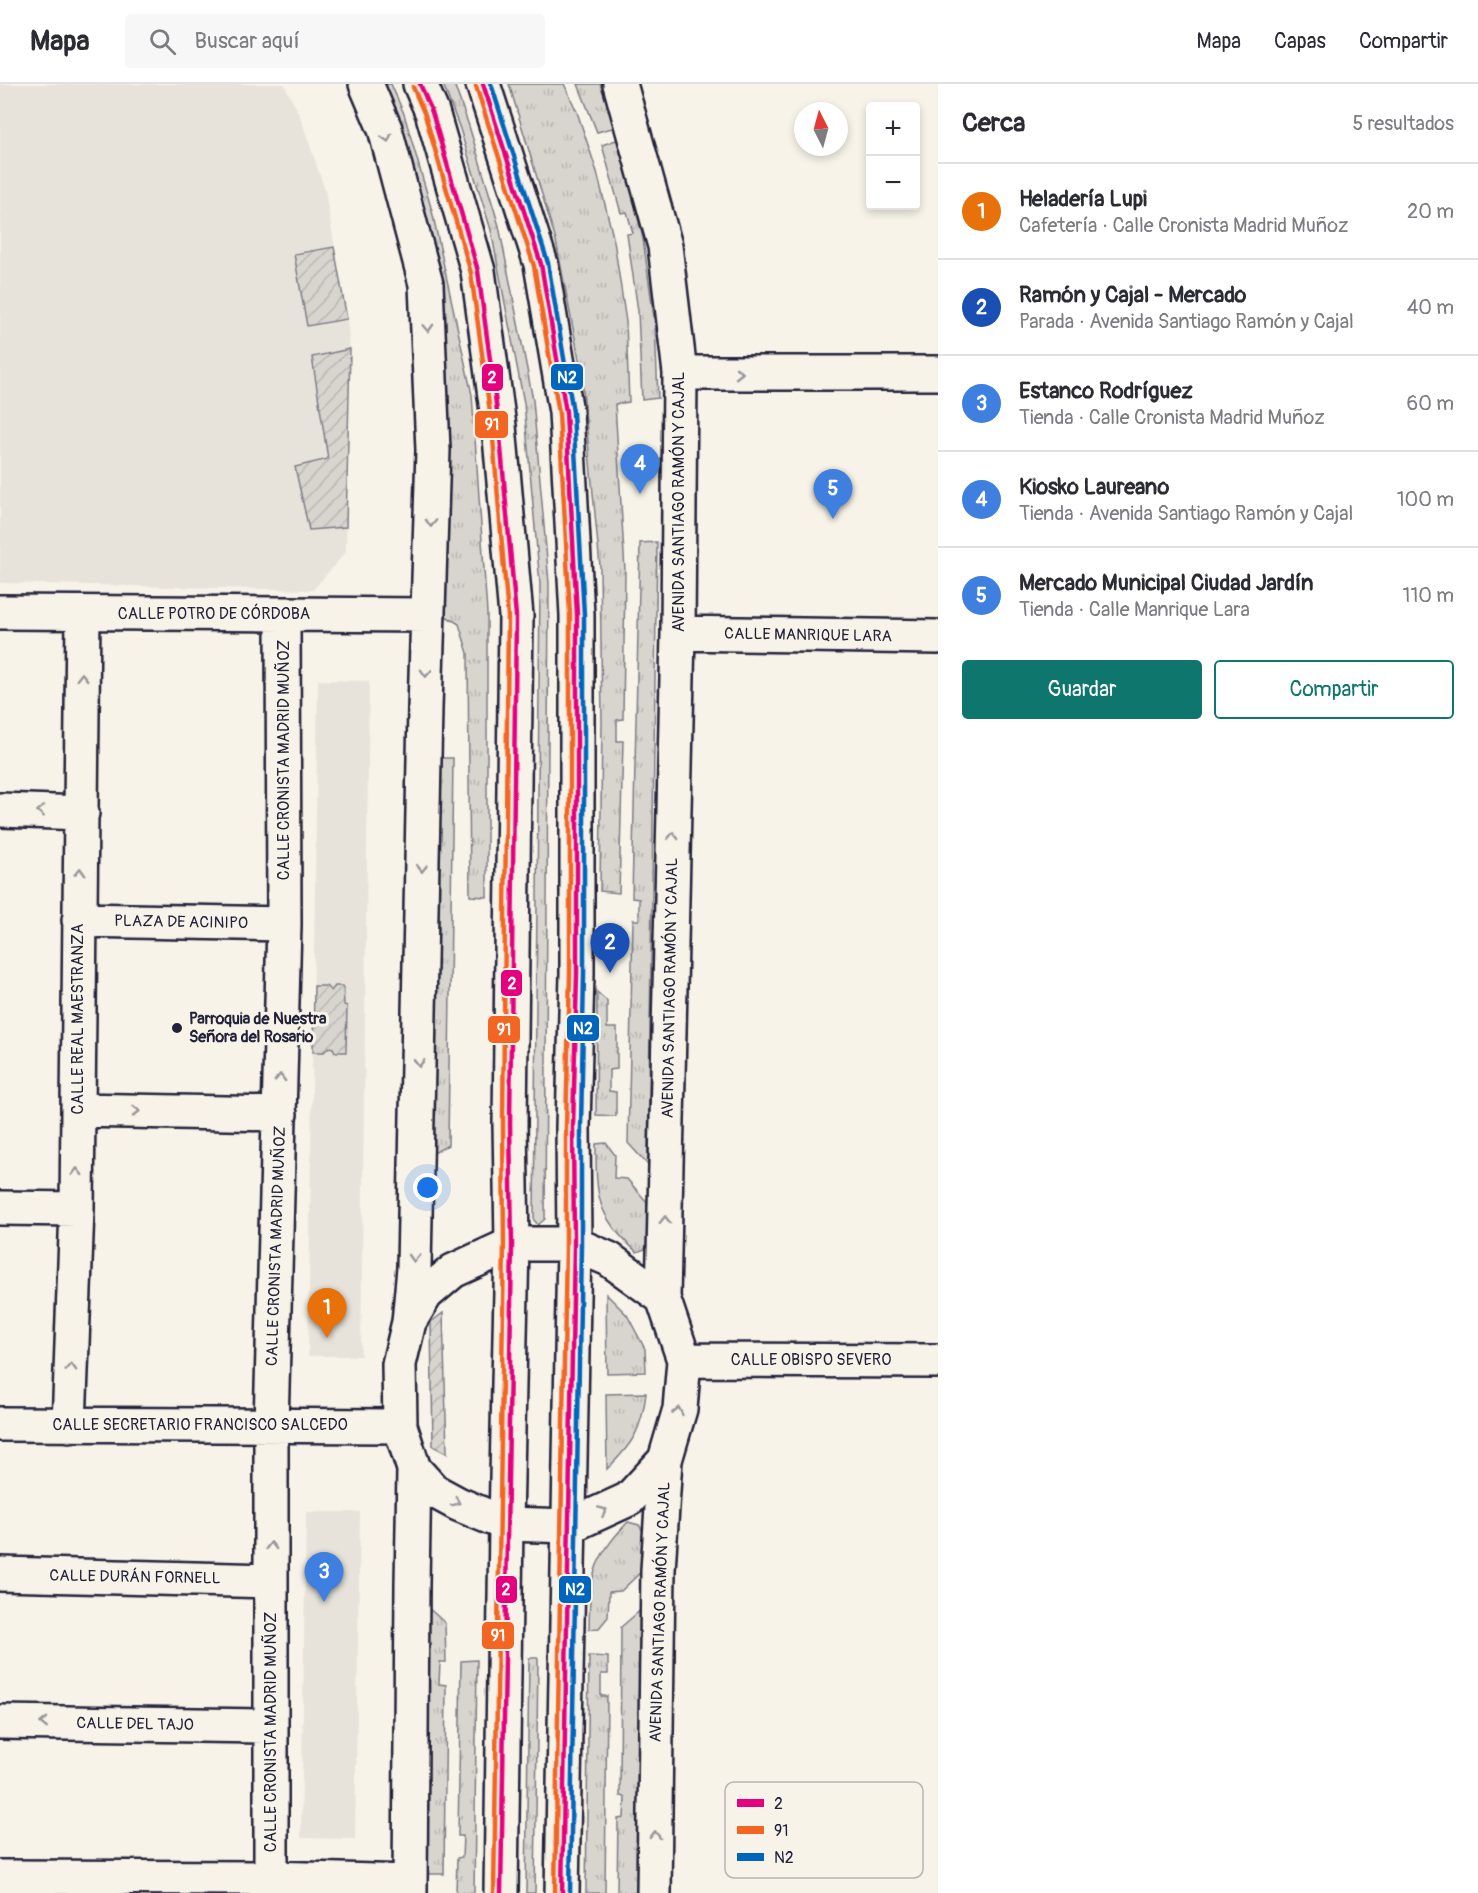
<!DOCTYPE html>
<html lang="es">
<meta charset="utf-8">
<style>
:root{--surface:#fff;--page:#f7f7f7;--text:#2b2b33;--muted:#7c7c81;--line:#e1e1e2;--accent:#0f766e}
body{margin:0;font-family:Pangolin,sans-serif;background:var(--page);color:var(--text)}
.controls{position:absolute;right:18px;top:18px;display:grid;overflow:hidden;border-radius:6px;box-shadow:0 3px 9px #0003}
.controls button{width:54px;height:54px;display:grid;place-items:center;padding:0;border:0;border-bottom:2px solid var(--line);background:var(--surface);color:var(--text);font:30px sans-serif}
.compass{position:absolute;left:794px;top:18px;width:54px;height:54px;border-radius:50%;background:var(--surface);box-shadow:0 3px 9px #0003;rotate:354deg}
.you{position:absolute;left:428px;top:1104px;width:21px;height:21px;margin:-15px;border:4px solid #fff;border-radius:50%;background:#1a73e8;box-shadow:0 0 0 9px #1a73e833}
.badge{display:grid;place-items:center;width:39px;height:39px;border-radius:50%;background:var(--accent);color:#fff;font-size:20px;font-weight:700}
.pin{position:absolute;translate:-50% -50px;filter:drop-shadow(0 2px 3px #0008)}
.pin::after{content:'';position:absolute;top:32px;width:21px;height:18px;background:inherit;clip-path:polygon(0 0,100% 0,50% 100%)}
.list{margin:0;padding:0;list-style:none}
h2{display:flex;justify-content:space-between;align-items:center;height:78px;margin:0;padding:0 24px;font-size:26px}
h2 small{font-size:20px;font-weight:400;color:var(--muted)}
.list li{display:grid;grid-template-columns:39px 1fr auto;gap:18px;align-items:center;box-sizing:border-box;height:96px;padding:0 24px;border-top:2px solid var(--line)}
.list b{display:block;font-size:22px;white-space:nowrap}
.list p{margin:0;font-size:20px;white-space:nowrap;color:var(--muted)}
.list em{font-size:20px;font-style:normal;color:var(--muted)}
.actions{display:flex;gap:12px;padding:18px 24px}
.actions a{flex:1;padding:14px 0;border:2px solid var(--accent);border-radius:6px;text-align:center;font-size:21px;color:var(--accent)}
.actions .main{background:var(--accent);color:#fff}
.icon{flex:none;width:33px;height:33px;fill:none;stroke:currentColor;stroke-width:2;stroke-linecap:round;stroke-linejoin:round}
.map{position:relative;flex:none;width:938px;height:1809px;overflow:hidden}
header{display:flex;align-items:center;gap:36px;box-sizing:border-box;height:84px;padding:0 30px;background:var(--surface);border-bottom:2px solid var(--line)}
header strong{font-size:28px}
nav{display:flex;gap:33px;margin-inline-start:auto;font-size:21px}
.search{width:420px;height:54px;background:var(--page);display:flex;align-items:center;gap:15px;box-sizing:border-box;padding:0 21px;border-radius:6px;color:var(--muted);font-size:22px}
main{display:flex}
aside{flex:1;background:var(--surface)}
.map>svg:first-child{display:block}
.built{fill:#e7e3db}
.grass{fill:url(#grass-tufts);stroke:#7d7c85;stroke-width:1.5}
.garden{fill:url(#garden-furrows);stroke:#7d7c85;stroke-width:1.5}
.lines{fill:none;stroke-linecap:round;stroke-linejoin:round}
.minor-casing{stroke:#22223b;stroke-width:38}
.major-casing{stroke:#22223b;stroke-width:38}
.minor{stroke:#f7f3e8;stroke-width:33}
.major{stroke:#f7f3e8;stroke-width:33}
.bus-1-casing{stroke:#f7f3e8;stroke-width:9}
.bus-2-casing{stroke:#f7f3e8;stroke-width:9}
.bus-3-casing{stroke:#f7f3e8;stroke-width:9}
.bus-1{stroke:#e5007d;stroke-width:4.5}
.bus-2{stroke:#f26522;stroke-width:4.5}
.bus-3{stroke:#0065bd;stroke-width:4.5}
.oneway{stroke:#97959a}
.poi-dot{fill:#22223b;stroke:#f7f3e8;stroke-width:2}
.labels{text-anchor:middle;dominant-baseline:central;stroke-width:6;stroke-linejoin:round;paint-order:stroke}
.street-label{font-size:16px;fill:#22223b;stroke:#f7f3e8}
.poi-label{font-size:16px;font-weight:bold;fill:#22223b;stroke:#f7f3e8;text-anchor:start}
.key{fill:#f7f3e8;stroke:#b7b4b4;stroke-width:1.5}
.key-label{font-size:16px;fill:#22223b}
.line-badge{stroke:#f7f3e8;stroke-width:2}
.badge-label{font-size:16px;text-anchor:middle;font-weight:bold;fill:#fff}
</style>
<header>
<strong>Mapa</strong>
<div class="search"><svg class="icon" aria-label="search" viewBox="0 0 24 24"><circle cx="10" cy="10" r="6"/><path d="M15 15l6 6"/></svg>Buscar aquí</div>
<nav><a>Mapa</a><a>Capas</a><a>Compartir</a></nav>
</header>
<main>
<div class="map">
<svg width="938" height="1809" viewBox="0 0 938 1809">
<defs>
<pattern id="grass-tufts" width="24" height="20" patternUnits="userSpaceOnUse" patternTransform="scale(1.5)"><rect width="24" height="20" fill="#d8d5cf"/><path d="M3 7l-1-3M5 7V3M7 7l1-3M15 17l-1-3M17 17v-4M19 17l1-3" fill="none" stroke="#b9b7b3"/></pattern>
<pattern id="garden-furrows" width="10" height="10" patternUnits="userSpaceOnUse" patternTransform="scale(1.5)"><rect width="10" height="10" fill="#d8d5cf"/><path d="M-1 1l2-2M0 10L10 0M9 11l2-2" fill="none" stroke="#b9b7b3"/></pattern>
</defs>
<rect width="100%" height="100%" fill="#f7f3e8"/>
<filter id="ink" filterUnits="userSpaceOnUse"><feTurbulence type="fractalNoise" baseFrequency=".0167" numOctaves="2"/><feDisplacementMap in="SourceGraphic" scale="12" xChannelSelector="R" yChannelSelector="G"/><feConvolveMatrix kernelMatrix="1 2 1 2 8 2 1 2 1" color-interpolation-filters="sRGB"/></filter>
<g filter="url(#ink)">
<path class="built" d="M0 0H284L300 32 325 106 347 235 350 265 346 468 313 506 0 499Z
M318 596 369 597 361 1272H308Z
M306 1428H360L355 1755 301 1754Z"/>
<path class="grass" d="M380 0H391L404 30 432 127 472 311 487 529V813L470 812 468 569 459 540 441 529 442 307Z
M443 0H454L469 42 499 142 533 316 549 499 545 1135 538 1141 534 1136 540 500 524 319 491 146 460 45Z
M509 0H564L577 28 597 88 614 157 626 238 629 318 615 320 625 487 623 635 617 636V657H623L619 809 600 807 602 639 600 482 581 285 556 157Z
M578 0H600L616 43 597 48Z
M619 55 643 155 655 241 658 314 642 316 638 227 627 150 633 149 627 128 621 129 602 61Z
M657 458 648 1081 628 1059 633 836H639V815L632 814 640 459Z
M436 674H453L448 1061 432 1070Z
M597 908 607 917V944H617V985L609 986V1007L616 1008V1032L596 1031Z
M606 1059 615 1071 614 1094 627 1095 647 1118V1158L645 1165 637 1168C596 1133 596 1111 596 1060Z
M606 1210 627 1231 645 1265 646 1288 607 1289Z
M646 1309C642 1345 633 1360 607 1385L606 1310Z
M628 1438 639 1441 643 1447 642 1487 621 1507 609 1508 608 1533 599 1544 589 1545C590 1494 591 1476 628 1438Z
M425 1521 445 1539 446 1578H440L439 1600 446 1601 444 1790H421Z
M642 1525 638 1809H617L618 1735 624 1734 625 1713 620 1712 621 1543Z
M589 1572 608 1573V1590H601V1612H607L605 1809H586Z
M529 1574H538L535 1809H526Z
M477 1576 474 1809H456L457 1774 462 1773 463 1752H458L461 1577Z"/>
<path class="garden" d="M334 163 347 235 307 242 294 170Z
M350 265 346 443 309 446 295 383 328 375 312 273Z
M314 902H326L331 907 335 902H343L344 921 347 922 346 968H335L333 964 329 963 324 968H313Z
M443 1229 447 1368 448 1370 433 1362 431 1238Z"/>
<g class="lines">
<defs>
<path id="minor" d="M366 0 385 45 426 200 433 366 425 624 414 1184 409 1238 399 1280 400 1342 414 1385 412 1500 410 1809
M620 0 665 162 680 289 678 549 663 1214 684 1276 680 1325 665 1376 658 1486 654 1809
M680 289H938
M0 528 428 531
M678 549 938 553
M0 726 82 729
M79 836 284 840
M78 1026 280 1030
M0 1124 77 1125
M409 1238 426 1210 453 1187 512 1160H574L609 1175 663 1214
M684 1276 938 1277
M0 1340 400 1342
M69 1341 77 1125 83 529
M414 1385 434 1407 458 1420 506 1440 570 1442 629 1415 665 1376
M0 1490 271 1497
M0 1638 271 1642
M0 1793 271 1794 410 1798
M271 1794V1342L284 840 283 530"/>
<path id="major" d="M420 0 432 28 478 187 499 342 516 532 510 1040 512 1160 506 1440 501 1809
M483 0 541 180 566 328 577 531V890L573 1043 574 1160 562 1809"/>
</defs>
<use href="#minor" class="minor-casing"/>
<use href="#major" class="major-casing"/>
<use href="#minor" class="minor"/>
<use href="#major" class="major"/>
<defs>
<path id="bus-1" d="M420 0 432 28 478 187 499 342 516 532 510 1040 512 1160 501 1809
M483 0 541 180 566 328 577 531V890L573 1043 574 1160 562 1809"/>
<path id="bus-2" d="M476 2 534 182 559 329 570 531V890L566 1043V1160L555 1809
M413 3 425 31 471 189 492 343 508 532 503 1040 504 1160 494 1809"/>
<path id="bus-3" d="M491 0 548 179 573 328 584 531V890L581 1043V1160L570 1809"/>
</defs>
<use href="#bus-1" class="bus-1-casing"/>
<use href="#bus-2" class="bus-2-casing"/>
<use href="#bus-3" class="bus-3-casing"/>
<use href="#bus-1" class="bus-1"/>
<use href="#bus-2" class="bus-2"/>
<use href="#bus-3" class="bus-3"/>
</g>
<defs><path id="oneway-chevron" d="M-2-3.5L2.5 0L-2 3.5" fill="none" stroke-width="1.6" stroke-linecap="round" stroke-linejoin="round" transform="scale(1.5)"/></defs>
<g class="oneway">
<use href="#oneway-chevron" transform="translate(387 54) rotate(75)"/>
<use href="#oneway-chevron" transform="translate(428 244) rotate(87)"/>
<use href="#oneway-chevron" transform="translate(739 289)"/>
<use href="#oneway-chevron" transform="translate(431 439) rotate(92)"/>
<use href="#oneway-chevron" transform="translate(426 589) rotate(92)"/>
<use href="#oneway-chevron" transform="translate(82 593) rotate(-90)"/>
<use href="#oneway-chevron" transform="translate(41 727) rotate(-178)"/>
<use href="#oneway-chevron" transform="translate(673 752) rotate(-89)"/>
<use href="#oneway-chevron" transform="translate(422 784) rotate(91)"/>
<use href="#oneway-chevron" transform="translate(80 788) rotate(-88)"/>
<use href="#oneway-chevron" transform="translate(419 979) rotate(91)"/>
<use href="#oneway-chevron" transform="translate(280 994) rotate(-89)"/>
<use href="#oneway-chevron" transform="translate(136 1027) rotate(1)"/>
<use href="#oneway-chevron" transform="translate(77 1088) rotate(-90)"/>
<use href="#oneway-chevron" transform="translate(665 1136) rotate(-89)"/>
<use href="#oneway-chevron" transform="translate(414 1174) rotate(92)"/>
<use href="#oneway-chevron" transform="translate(71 1283) rotate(-88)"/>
<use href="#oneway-chevron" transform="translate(678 1327) rotate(-78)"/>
<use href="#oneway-chevron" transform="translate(456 1418) rotate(26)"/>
<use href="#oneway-chevron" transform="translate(603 1427) rotate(-24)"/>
<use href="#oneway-chevron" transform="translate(271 1462) rotate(-90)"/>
<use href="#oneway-chevron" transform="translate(44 1639) rotate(-179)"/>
<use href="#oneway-chevron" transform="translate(655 1751) rotate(-89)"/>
</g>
</g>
<circle class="poi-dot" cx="177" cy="944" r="6"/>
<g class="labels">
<g class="street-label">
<text transform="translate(679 418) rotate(-90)">AVENIDA SANTIAGO RAMÓN Y CAJAL</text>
<text x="214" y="530">CALLE POTRO DE CÓRDOBA</text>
<text transform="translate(808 551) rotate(1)">CALLE MANRIQUE LARA</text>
<text transform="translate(284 676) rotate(-90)">CALLE CRONISTA MADRID MUÑOZ</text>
<text transform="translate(181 838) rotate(1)">PLAZA DE ACINIPO</text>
<text transform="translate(670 904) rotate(-89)">AVENIDA SANTIAGO RAMÓN Y CAJAL</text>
<text transform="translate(78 935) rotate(-90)">CALLE REAL MAESTRANZA</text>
<text transform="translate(276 1162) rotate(-88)">CALLE CRONISTA MADRID MUÑOZ</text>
<text x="811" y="1276">CALLE OBISPO SEVERO</text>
<text x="200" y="1341">CALLE SECRETARIO FRANCISCO SALCEDO</text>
<text transform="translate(135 1493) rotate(1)">CALLE DURÁN FORNELL</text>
<text transform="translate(660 1528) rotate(-88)">AVENIDA SANTIAGO RAMÓN Y CAJAL</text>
<text transform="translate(135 1640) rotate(1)">CALLE DEL TAJO</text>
<text transform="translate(271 1648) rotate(-90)">CALLE CRONISTA MADRID MUÑOZ</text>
</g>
<g class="poi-label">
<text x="189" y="935">Parroquia de Nuestra<tspan x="189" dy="18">Señora del Rosario</tspan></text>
</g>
</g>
<rect x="725" y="1698" width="198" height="96" rx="9" class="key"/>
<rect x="737" y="1715" width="27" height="8" fill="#e5007d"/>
<rect x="737" y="1742" width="27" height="8" fill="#f26522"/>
<rect x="737" y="1769" width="27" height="8" fill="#0065bd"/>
<g class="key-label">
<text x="774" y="1725">2</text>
<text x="774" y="1752">91</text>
<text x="774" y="1779">N2</text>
</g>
<g class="line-badge">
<rect x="550" y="279" width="34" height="28" rx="6" fill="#0065bd"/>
<rect x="481" y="279" width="23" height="29" rx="6" fill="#e5007d"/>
<rect x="474" y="326" width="35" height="29" rx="6" fill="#f26522"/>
<rect x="500" y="885" width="23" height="28" rx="6" fill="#e5007d"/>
<rect x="566" y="930" width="34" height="28" rx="6" fill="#0065bd"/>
<rect x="487" y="931" width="34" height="29" rx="6" fill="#f26522"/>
<rect x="558" y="1491" width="34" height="29" rx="6" fill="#0065bd"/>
<rect x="495" y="1491" width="23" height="29" rx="6" fill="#e5007d"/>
<rect x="481" y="1537" width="34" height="29" rx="6" fill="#f26522"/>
</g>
<g class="badge-label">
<text x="567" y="299">N2</text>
<text x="492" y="299">2</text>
<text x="492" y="346">91</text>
<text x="512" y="905">2</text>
<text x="583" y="950">N2</text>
<text x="504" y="951">91</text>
<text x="575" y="1511">N2</text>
<text x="506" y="1511">2</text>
<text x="498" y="1557">91</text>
</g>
</svg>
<div class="controls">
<button>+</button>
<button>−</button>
</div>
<svg class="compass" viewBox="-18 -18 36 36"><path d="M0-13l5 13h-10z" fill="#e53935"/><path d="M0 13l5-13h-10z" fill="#7c7c81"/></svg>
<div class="you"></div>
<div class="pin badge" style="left:327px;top:1254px;background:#e8710a">1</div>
<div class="pin badge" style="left:610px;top:889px;background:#1a4fb4">2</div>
<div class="pin badge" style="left:324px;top:1518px;background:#3f7fe0">3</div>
<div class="pin badge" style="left:640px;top:410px;background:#3f7fe0">4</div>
<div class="pin badge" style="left:833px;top:435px;background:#3f7fe0">5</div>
</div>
<aside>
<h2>Cerca<small>5 resultados</small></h2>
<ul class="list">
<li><span class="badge" style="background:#e8710a">1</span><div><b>Heladería Lupi</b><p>Cafetería · Calle Cronista Madrid Muñoz</p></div><em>20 m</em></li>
<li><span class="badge" style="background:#1a4fb4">2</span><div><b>Ramón y Cajal - Mercado</b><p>Parada · Avenida Santiago Ramón y Cajal</p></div><em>40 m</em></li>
<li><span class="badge" style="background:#3f7fe0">3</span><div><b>Estanco Rodríguez</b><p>Tienda · Calle Cronista Madrid Muñoz</p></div><em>60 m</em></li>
<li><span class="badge" style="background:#3f7fe0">4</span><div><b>Kiosko Laureano</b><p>Tienda · Avenida Santiago Ramón y Cajal</p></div><em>100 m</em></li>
<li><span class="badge" style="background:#3f7fe0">5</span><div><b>Mercado Municipal Ciudad Jardín</b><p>Tienda · Calle Manrique Lara</p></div><em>110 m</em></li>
</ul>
<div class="actions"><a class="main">Guardar</a><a>Compartir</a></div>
</aside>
</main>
